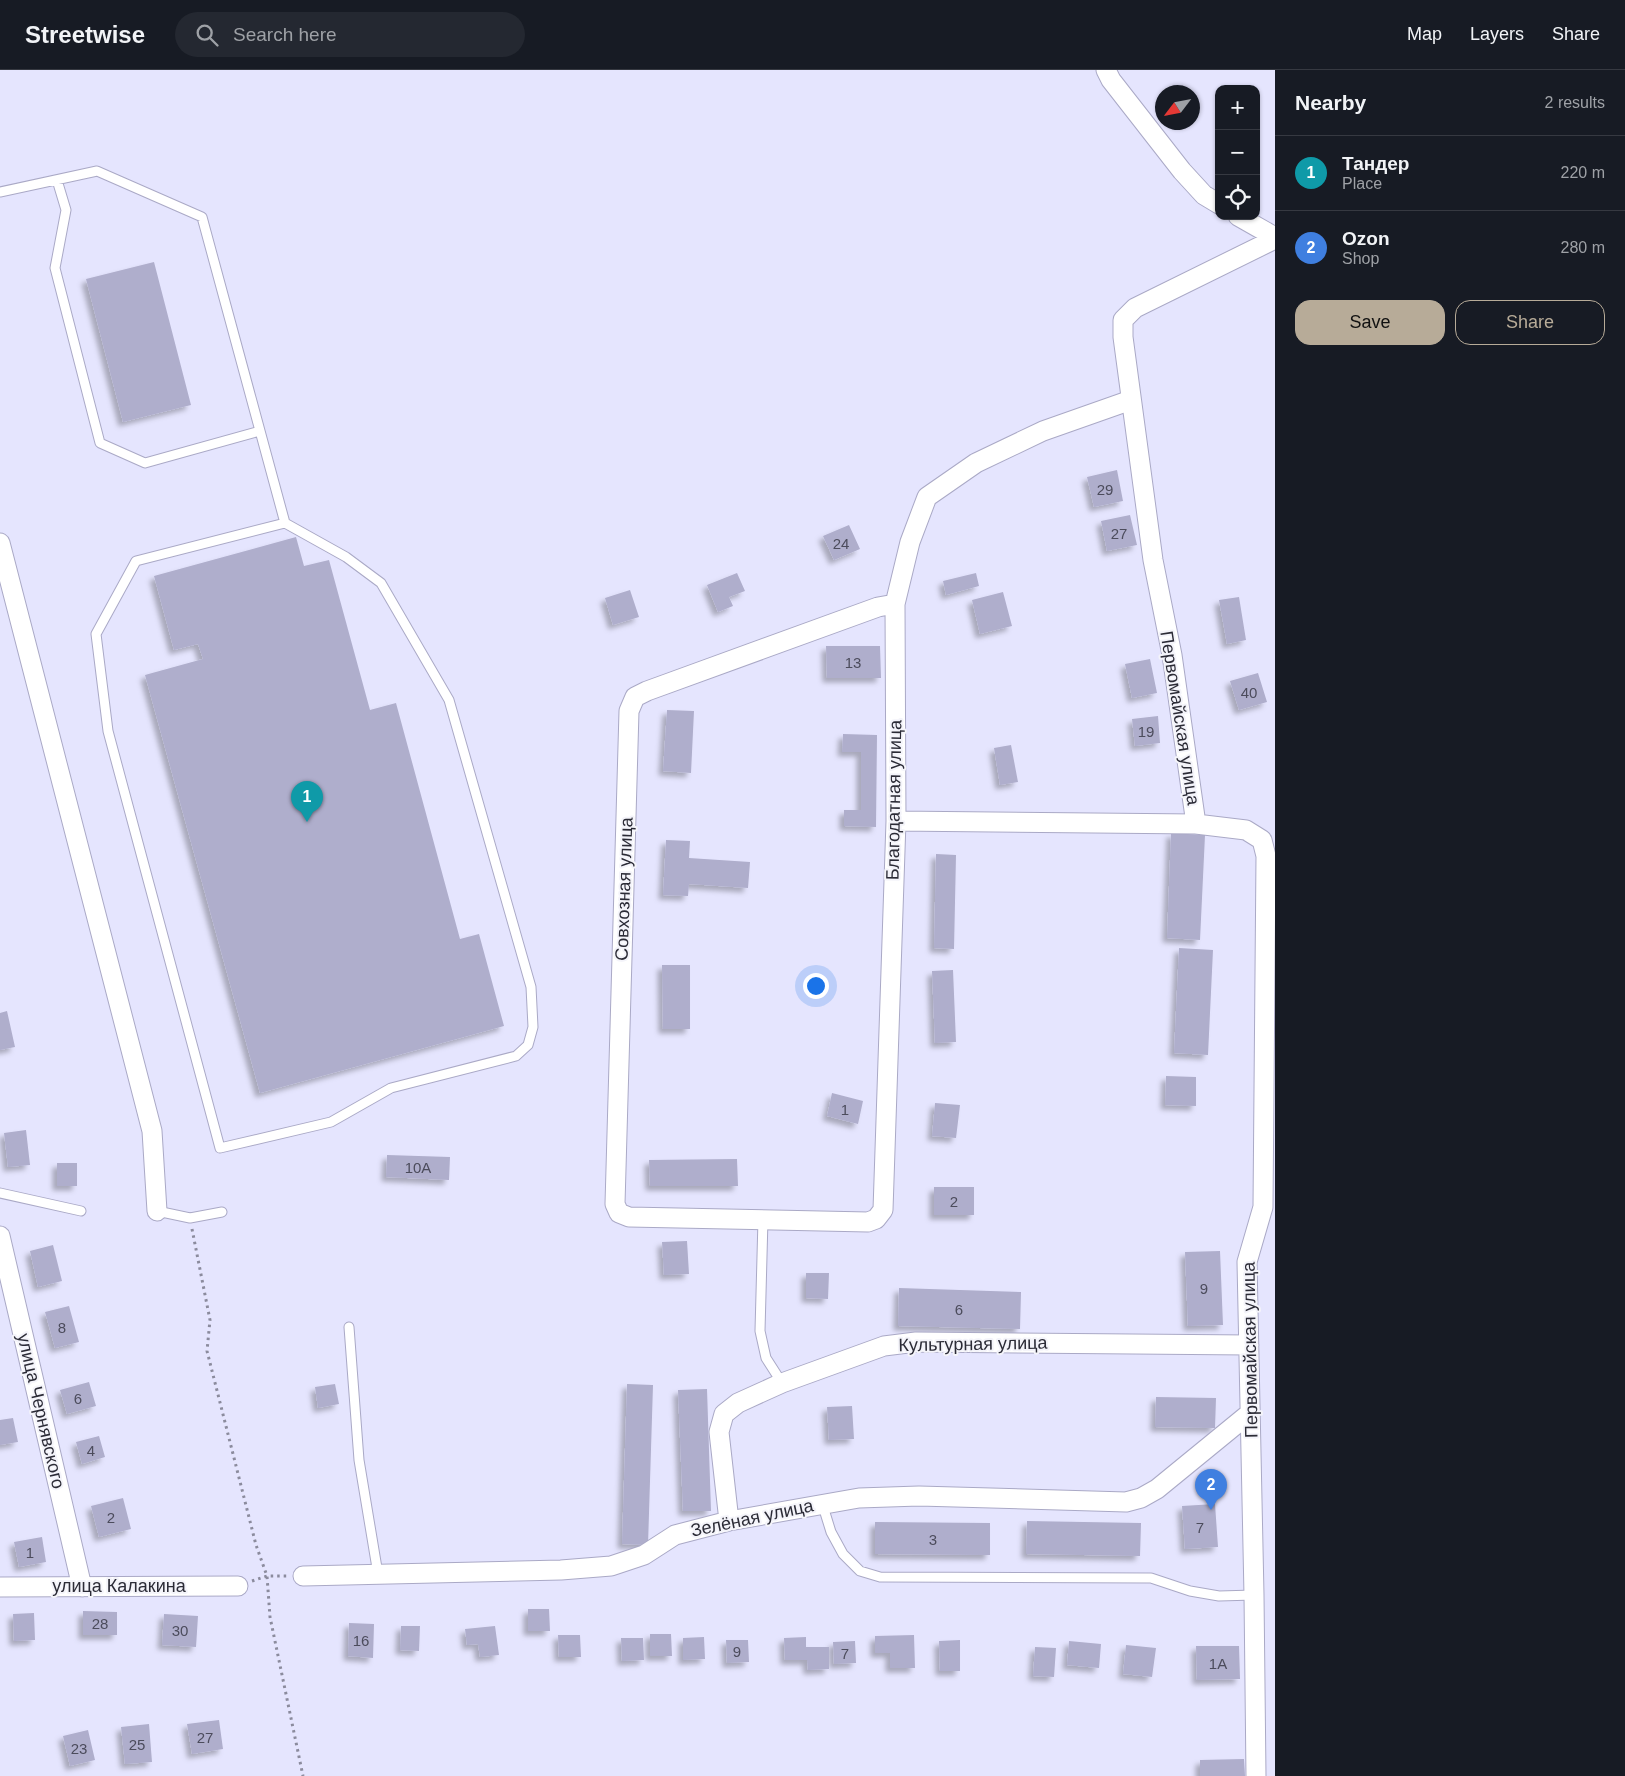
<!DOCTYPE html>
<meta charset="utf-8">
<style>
:root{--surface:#171b24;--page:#242831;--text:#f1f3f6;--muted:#9ea1a6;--line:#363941;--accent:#b7ab98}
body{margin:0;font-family:Arial,sans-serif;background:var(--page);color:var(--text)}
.controls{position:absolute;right:15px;top:15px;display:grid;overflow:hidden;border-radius:10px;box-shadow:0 1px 4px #0004}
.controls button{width:45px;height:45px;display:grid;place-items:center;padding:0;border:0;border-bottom:1px solid var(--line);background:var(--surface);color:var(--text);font:25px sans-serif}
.compass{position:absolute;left:1155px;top:15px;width:45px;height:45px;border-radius:50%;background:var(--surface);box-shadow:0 1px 4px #0004;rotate:238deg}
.you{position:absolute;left:815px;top:915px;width:18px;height:18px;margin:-12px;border:4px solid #fff;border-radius:50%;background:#1a73e8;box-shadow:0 0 0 8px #1a73e833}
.badge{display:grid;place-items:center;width:32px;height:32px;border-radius:50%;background:var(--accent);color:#fff;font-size:16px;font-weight:700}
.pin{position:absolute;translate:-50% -41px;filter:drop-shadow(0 1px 2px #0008)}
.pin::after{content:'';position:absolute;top:26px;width:18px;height:15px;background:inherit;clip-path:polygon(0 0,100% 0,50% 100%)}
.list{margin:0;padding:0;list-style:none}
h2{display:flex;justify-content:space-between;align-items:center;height:65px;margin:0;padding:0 20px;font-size:21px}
h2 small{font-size:16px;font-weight:400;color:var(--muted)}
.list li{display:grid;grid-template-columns:32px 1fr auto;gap:15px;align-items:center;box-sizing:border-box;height:75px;padding:0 20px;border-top:1px solid var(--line)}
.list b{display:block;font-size:19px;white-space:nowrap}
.list p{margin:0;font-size:16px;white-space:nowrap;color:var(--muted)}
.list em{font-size:16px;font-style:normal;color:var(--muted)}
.actions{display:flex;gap:10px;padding:15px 20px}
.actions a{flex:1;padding:11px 0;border:1px solid var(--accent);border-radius:15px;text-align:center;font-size:18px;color:var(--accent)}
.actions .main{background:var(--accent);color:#111}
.icon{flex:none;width:28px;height:28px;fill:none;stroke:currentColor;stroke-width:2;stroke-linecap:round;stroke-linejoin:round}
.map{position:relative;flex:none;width:1275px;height:1706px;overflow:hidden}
header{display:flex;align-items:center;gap:30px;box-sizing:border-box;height:70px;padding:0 25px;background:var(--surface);border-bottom:1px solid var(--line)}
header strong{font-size:24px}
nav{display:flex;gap:28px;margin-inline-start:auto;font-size:18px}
.search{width:350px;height:45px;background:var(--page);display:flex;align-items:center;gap:12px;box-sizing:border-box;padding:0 18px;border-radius:28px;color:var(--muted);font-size:19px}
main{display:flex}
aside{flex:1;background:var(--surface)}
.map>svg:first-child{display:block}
.building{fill:#afaecc;filter:url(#shadow)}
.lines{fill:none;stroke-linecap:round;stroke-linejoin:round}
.lane-casing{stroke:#aaa9c6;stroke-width:11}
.street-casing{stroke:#aaa9c6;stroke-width:21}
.path{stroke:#8b8b9d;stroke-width:3;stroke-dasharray:2.5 4;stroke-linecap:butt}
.lane{stroke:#fff;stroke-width:9}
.street{stroke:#fff;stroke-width:19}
.labels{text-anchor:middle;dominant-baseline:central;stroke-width:4;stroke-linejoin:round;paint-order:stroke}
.number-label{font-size:15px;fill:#4c4c5c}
.street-label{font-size:18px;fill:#2b2b36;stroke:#f4f4fa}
</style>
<header>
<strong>Streetwise</strong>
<div class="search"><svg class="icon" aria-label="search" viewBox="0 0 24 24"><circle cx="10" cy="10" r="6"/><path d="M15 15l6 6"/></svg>Search here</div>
<nav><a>Map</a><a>Layers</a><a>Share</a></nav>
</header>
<main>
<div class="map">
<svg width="1275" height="1706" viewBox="0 0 1275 1706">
<defs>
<filter id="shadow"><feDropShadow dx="-4.5" dy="4.5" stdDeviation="2.5" flood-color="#0004"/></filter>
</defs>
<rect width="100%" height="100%" fill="#e5e5fe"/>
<path class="building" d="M154 192 191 335 123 352 86 209Z
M1117 400 1123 431 1094 437 1087 407Z
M1130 445 1137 475 1107 481 1101 451Z
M849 455 860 479 834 490 823 466Z
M296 467 304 496 329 490 370 640 396 633 460 869 479 864 504 956 260 1023 145 605 203 589 198 574 174 580 154 506Z
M737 503 745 521 729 527 733 536 718 542 707 515Z
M976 503 979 516 946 525 943 511Z
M630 520 639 547 613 555 605 528Z
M1003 522 1012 556 980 564 972 530Z
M1239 527 1246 570 1227 574 1219 530Z
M826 576H880L881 608H827Z
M1150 589 1157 623 1132 628 1125 594Z
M1258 603 1267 632 1239 640 1230 611Z
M667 640 694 641 691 703 663 701Z
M1158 646 1160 673 1135 676 1132 649Z
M843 664 877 665 876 757 844 756V740H861V682H842Z
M1011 675 1018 712 1000 715 994 678Z
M1171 763 1205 765 1200 870 1167 868Z
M666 770 690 771 689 788 750 792 748 818 689 814 688 826 663 825Z
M936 784 956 785 954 879 934 878Z
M1179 878 1213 880 1208 985 1174 983Z
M662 895H690V959H663Z
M953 900 956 972 935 973 932 901Z
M7 941 15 977 0 980V943Z
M1166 1006 1196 1007V1036L1165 1035Z
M832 1023 863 1031 858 1054 827 1046Z
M935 1033 960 1035 956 1068 932 1066Z
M26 1060 30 1095 8 1097 4 1063Z
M387 1085 450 1087 449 1110 386 1107Z
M737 1089 738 1116H650L649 1090Z
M57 1093H77V1116H57Z
M934 1117H974V1145H934Z
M687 1171 689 1204 664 1205 662 1172Z
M53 1175 62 1211 38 1217 30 1181Z
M1220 1181 1223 1255 1188 1256 1185 1182Z
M806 1203H829L828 1229 806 1228Z
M899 1218 1021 1222 1020 1259 898 1256Z
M69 1236 79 1272 55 1278 45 1242Z
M89 1312 96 1336 67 1344 60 1320Z
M335 1314 339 1334 318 1338 315 1317Z
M627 1314 653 1315 648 1475 622 1474Z
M707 1319 711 1441H683L678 1320Z
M1156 1327 1216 1328 1215 1358 1155 1357Z
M852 1336 854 1369 829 1370 827 1337Z
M13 1348 18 1372 0 1375V1350Z
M99 1366 105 1387 82 1394 76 1372Z
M123 1428 131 1459 99 1467 91 1436Z
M1215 1434 1218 1477 1185 1479 1182 1436Z
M1027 1451 1141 1453 1140 1486 1026 1484Z
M875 1452 990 1453V1485L875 1484Z
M42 1467 46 1492 19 1497 14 1472Z
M528 1539H549L550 1561H528Z
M83 1541 117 1542V1565H83Z
M34 1543 35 1570 14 1571 13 1544Z
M164 1544 198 1546 196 1577 162 1575Z
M349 1553 374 1554 373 1588 348 1586Z
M401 1556H420L419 1581 400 1580Z
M495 1556 499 1585 480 1587 478 1574 467 1575 465 1559Z
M650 1564H671L672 1586H650Z
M558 1565H580L581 1587H559Z
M914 1565 915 1598H890V1583H875V1566Z
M704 1567 705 1589 683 1590V1568Z
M806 1567V1577H829V1599L808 1600 807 1590H785L784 1568Z
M621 1568H643L644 1590 622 1591Z
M726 1570H748L749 1592 727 1593Z
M960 1570V1601H940L939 1571Z
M855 1571 856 1593 834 1594 833 1572Z
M1069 1571 1101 1574 1099 1598 1067 1595Z
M1126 1575 1156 1578 1152 1607 1123 1604Z
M1196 1576H1239L1240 1609 1197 1610Z
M1035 1577 1056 1578 1054 1607 1033 1606Z
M219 1650 223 1679 192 1684 187 1654Z
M149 1654 152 1692 125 1694 121 1657Z
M88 1660 95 1690 70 1696 63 1666Z
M1244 1689 1245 1706H1200V1690Z"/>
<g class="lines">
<defs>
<path id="lane" d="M57 110 66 140 55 198 100 373 145 393 260 361
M0 122 97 101 202 147 285 453 346 487 381 513 449 630 531 917 533 957 528 975 516 986 391 1018 331 1052 220 1078 108 661 96 564 136 491 285 453
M0 1123 81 1141
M157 1141 190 1148 222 1142
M763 1149 760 1261 766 1288 782 1313
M349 1257 359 1390 378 1504
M822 1433 831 1462 843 1484 860 1501 880 1507 1151 1508 1190 1521 1219 1526 1254 1525"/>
<path id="street" d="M1106 0 1111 10 1182 101 1204 125 1219 134
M1238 146 1275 167
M0 473 152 1061 157 1141
M895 534 878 537 647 621 635 627 629 641 615 1134 619 1143 629 1147 868 1152 876 1149 883 1140 896 751 895 534 910 472 927 427 976 393 1043 361 1131 330
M896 751 1196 754 1246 760 1262 770 1266 786 1263 1137 1247 1192 1254 1525 1256 1706
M1196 754 1172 585 1153 490 1123 267V250L1135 238 1275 169
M0 1166 82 1517
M729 1451 719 1362 724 1344 738 1333 782 1313 884 1276 916 1272 1249 1275
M303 1506 561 1500 611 1496 644 1485 675 1465 729 1451 859 1428 919 1426 1126 1432 1141 1428 1157 1419 1250 1343
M0 1517 238 1516"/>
</defs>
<use href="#lane" class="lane-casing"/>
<use href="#street" class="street-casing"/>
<path class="path" d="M192 1159 210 1250 207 1281 256 1475 267 1506 270 1547 303 1706
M252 1511 267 1506H288"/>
<use href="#lane" class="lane"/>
<use href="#street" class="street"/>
</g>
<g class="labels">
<g class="number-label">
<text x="1105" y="419">29</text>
<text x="1119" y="463">27</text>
<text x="841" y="473">24</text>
<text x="853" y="592">13</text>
<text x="1249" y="622">40</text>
<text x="1146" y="661">19</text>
<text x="845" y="1039">1</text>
<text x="418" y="1097">10А</text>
<text x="954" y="1131">2</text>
<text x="1204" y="1218">9</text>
<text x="959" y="1239">6</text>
<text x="62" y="1257">8</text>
<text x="78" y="1328">6</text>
<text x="91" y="1380">4</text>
<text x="111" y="1447">2</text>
<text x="1200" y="1457">7</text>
<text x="933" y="1469">3</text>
<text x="30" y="1482">1</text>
<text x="100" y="1553">28</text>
<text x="180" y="1560">30</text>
<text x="361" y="1570">16</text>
<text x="737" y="1581">9</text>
<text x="845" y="1583">7</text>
<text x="1218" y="1593">1А</text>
<text x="205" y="1667">27</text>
<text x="137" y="1674">25</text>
<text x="79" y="1678">23</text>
</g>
<g class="street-label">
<text transform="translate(1180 648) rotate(81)">Первомайская улица</text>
<text transform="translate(894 730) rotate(-89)">Благодатная улица</text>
<text transform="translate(624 819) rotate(-88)">Совхозная улица</text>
<text transform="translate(973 1274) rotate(-1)">Культурная улица</text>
<text transform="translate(1250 1280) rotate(-91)">Первомайская улица</text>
<text transform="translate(41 1341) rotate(77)">улица Чернявского</text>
<text transform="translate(752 1448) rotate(-12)">Зелёная улица</text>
<text x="119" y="1516">улица Калакина</text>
</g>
</g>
</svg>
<div class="controls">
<button>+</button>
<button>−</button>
<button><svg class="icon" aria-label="locate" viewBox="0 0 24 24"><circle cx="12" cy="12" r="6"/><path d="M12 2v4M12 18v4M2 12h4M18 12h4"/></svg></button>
</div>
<svg class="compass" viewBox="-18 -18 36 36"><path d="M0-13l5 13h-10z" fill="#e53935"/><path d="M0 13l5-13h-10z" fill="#9ea1a6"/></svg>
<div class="you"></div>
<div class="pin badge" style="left:307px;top:752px;background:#0f9aa8">1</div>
<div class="pin badge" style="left:1211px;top:1440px;background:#3f7fe0">2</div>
</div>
<aside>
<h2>Nearby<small>2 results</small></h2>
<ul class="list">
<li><span class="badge" style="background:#0f9aa8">1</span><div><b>Тандер</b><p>Place</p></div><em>220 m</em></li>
<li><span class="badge" style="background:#3f7fe0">2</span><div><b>Ozon</b><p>Shop</p></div><em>280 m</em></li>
</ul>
<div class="actions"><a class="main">Save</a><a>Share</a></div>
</aside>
</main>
